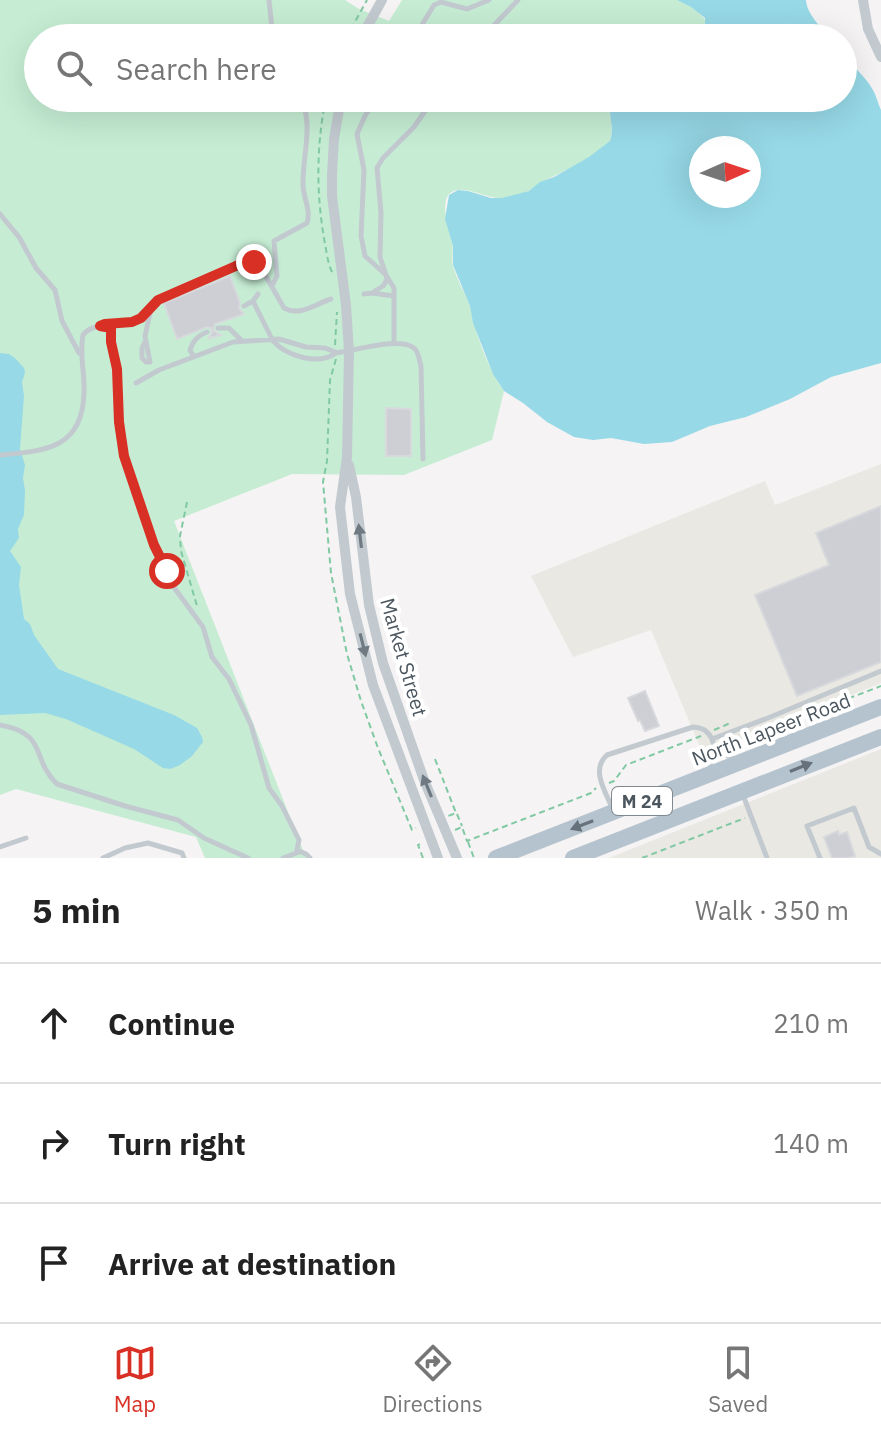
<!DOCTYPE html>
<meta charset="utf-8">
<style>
:root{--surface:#fff;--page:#f2f2f2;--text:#222;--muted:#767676;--line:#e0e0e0;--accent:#d93025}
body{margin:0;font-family:"IBM Plex Sans",sans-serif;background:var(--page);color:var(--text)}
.compass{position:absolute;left:689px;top:136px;width:72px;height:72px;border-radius:50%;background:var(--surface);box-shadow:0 8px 32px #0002;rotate:87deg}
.stop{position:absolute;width:24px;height:24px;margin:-18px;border:6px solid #d93025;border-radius:50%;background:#fff}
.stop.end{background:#d93025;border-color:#fff;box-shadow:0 2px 8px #0008}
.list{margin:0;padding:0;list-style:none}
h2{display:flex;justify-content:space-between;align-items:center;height:104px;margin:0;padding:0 32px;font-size:34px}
h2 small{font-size:26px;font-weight:400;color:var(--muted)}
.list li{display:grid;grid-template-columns:52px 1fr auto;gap:24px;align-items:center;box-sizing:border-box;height:120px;padding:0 32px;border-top:2px solid var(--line)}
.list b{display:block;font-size:30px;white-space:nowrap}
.list em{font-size:26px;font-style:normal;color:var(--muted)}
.icon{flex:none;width:44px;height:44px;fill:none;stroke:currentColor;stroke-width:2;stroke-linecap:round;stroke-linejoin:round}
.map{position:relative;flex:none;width:881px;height:858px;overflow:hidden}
.search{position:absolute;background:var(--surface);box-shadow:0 8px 32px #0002;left:24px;right:24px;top:24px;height:88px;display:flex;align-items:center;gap:20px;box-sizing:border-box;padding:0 28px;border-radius:44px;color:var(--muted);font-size:30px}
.sheet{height:464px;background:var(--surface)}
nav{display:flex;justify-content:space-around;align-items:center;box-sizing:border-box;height:112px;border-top:2px solid var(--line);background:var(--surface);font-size:22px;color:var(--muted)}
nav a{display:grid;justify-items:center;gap:4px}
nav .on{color:var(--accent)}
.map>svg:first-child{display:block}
.commercial{fill:#eae8e2}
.green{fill:#c6edd4}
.water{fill:#97d9e7;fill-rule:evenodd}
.building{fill:#cdcfd4;stroke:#d7d9dd;stroke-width:2}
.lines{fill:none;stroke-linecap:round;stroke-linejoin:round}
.path{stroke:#80c9a3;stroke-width:2;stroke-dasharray:6 4;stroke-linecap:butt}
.lane{stroke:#c2cad0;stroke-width:5}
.street{stroke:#c2cad0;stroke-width:10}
.primary{stroke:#b5c3cf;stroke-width:16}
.oneway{fill:#6f7981}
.oneway2{fill:#66717b}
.route{stroke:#d93025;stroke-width:10}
.labels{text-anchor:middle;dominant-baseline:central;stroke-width:8;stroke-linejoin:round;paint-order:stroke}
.shield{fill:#fff;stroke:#81898f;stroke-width:2}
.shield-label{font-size:18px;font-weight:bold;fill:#4b565f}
.street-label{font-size:20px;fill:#4b565f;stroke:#fff}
</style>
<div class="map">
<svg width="881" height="858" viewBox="0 0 881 858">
<rect width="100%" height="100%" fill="#f5f3f3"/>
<path class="commercial" d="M881 464V683L703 754 651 630 573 657 531 576 765 481 775 505Z
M881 749V858H609L824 772Z"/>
<path class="green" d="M0 0H345L359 9 389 21 402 0H677C688 4 701 12 706 22L694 38H38V98H611C608 113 614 126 610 141 591 160 565 170 542 182 541 182 533 188 532 189 524 194 512 197 503 198 488 200 461 182 449 194 440 204 449 231 452 242 454 250 451 258 453 266 457 280 465 293 470 306 472 312 472 318 474 324 481 348 490 371 504 391L492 440 404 475 292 474 174 521 306 858H205L196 837 16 789 0 795Z"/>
<path class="water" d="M677 0H806C807 15 821 26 829 38H694L705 25V18L691 7Z
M843 55C853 66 867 78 874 92 877 98 878 104 881 110V363L831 377 790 399 746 417 710 426 672 442 644 444 611 438 593 440 574 437 547 422 523 403 504 391 493 374 473 323 470 306 453 265V246L445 219 449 195 458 190 468 191 491 198H502L529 191 540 182 554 177 589 157 610 141C615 126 607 113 611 98H843ZM749 148V196H701V148Z
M0 353 9 354 16 359 24 368 25 373 22 382 24 396 20 449 25 465 23 478 25 491 24 515 18 529 19 538 10 551 21 567 19 585 24 619 30 624 34 635 58 669 174 715 197 728 202 737 203 742 192 756 180 765 170 769 163 768 134 749 66 719 45 713 0 715Z"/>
<path class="building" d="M230 276 240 303 239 308 244 314 215 324 213 330 221 335 209 338 212 332 211 328 207 327 177 339 164 303Z
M386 408 411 409V456H386Z
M881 506V662L797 696 755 595 829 565 816 533Z
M645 691 659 726 645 731 640 720 638 721 628 698Z
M838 831 839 835 847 832 855 856 849 858H832L824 837Z"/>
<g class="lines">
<path class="path" d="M346 38 367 0
M326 98C316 146 316 195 325 244 327 254 328 265 333 274
M335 345 337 312
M336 359 330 380 327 461 323 482 331 573 347 654 361 701 378 748 412 830 416 828
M187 502 180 536 181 551 197 606
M714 730 728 724 729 726
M736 738 740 739 761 732 881 686
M435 759 456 813 448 816
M609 783 614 781 626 765 701 736
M457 814 462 826
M455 830 462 827 467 841 591 793 596 788
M468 842 474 858
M423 858 418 845 423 843
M642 858 745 818"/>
<path class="lane" d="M269 0 273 38
M414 38 434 5 441 2 467 9 489 0
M482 38 518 0
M0 214 19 237 36 268 55 290 62 321 79 353
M273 284 277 276 274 241 307 223C311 211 304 199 303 186 302 158 314 125 301 98
M372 293 383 286 387 280 386 275 365 256 361 236 364 170 357 134 365 116 376 98
M258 294 253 301 273 341C287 356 318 366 336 353 354 351 400 336 414 348 419 352 419 360 421 366L423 459
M364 294 372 293 394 296V288L386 275 380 257 381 213 377 168 383 158 414 127 434 98
M244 306 253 301
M106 324 132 322 141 318 158 300 245 262H254L260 266 284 308C301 317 315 304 331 299
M218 328H229L242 341
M145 342 142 348V358L146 362H150L145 336 151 309
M394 343V296
M194 357 190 350C193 341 197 336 207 332
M136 383 159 370 233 342 279 339 306 347 325 348 335 352
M0 455C45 451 83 449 84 392 85 371 79 356 83 335 89 327 102 324 111 328V342L118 381 119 422 124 456 154 545 173 586 203 627 212 657 229 679 251 725 269 788 282 806 299 840 297 850 306 854 310 858
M0 725C49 734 30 758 57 784L125 806 178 820 204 838 248 858
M715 750 736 760
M709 770 715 750 712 739 768 718 881 671
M743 795 767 858
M613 810C606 792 590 770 607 755L693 727C703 728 707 730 712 739
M0 847 26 838
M103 858 125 848 148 843 182 853 184 858
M283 858 299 852
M820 858 807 826 854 808 869 847 881 854"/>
<path class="street" d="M863 0 868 29 881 57
M361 38 382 0
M341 98 334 139 332 175V196L346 305 349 351 347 457 340 507 350 594 373 685 438 858
M349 465 356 497 369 605 383 663 424 780 457 858"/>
<path class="primary" d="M496 858 881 707
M573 858 881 737"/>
</g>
<defs><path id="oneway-solid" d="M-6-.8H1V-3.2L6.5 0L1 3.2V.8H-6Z" transform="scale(2)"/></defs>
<g class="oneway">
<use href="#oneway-solid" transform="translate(360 536) rotate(-97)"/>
<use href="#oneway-solid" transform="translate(363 645) rotate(76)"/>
<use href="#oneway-solid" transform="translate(427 786) rotate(-112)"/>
</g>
<g class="oneway2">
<use href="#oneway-solid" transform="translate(801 767) rotate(-22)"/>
<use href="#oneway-solid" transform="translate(582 825) rotate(159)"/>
</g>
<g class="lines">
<path class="route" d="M167 571 154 545 124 456 119 422 117 369 111 342V328L100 326 105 324 132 322 141 318 158 300 245 262H254"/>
</g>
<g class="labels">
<rect class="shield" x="612" y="787" width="60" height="28" rx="6"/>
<g class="shield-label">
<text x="642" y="801">M 24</text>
</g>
<g class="street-label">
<text transform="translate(404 657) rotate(74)">Market Street</text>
<text transform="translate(771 729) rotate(-21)">North Lapeer Road</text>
</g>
</g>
</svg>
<svg class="compass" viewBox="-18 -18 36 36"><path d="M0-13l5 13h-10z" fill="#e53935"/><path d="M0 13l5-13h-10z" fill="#767676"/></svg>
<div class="stop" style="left:167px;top:571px"></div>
<div class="stop end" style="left:254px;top:262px"></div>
<div class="search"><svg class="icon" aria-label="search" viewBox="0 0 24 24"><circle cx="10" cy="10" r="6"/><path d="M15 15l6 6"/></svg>Search here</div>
</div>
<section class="sheet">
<h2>5 min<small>Walk · 350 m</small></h2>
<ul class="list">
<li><svg class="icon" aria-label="ahead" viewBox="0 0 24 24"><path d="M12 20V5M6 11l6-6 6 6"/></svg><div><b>Continue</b></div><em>210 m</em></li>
<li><svg class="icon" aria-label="right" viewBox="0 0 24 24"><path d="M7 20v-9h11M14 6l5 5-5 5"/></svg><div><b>Turn right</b></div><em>140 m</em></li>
<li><svg class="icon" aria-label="arrive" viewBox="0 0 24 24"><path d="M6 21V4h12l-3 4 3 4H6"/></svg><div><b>Arrive at destination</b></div></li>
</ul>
</section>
<nav>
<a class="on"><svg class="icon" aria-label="map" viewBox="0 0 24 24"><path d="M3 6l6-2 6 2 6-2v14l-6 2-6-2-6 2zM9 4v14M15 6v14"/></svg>Map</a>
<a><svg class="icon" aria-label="directions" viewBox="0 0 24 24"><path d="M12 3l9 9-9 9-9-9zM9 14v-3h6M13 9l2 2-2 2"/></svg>Directions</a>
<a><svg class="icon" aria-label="saved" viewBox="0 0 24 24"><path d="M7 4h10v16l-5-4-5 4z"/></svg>Saved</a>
</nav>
